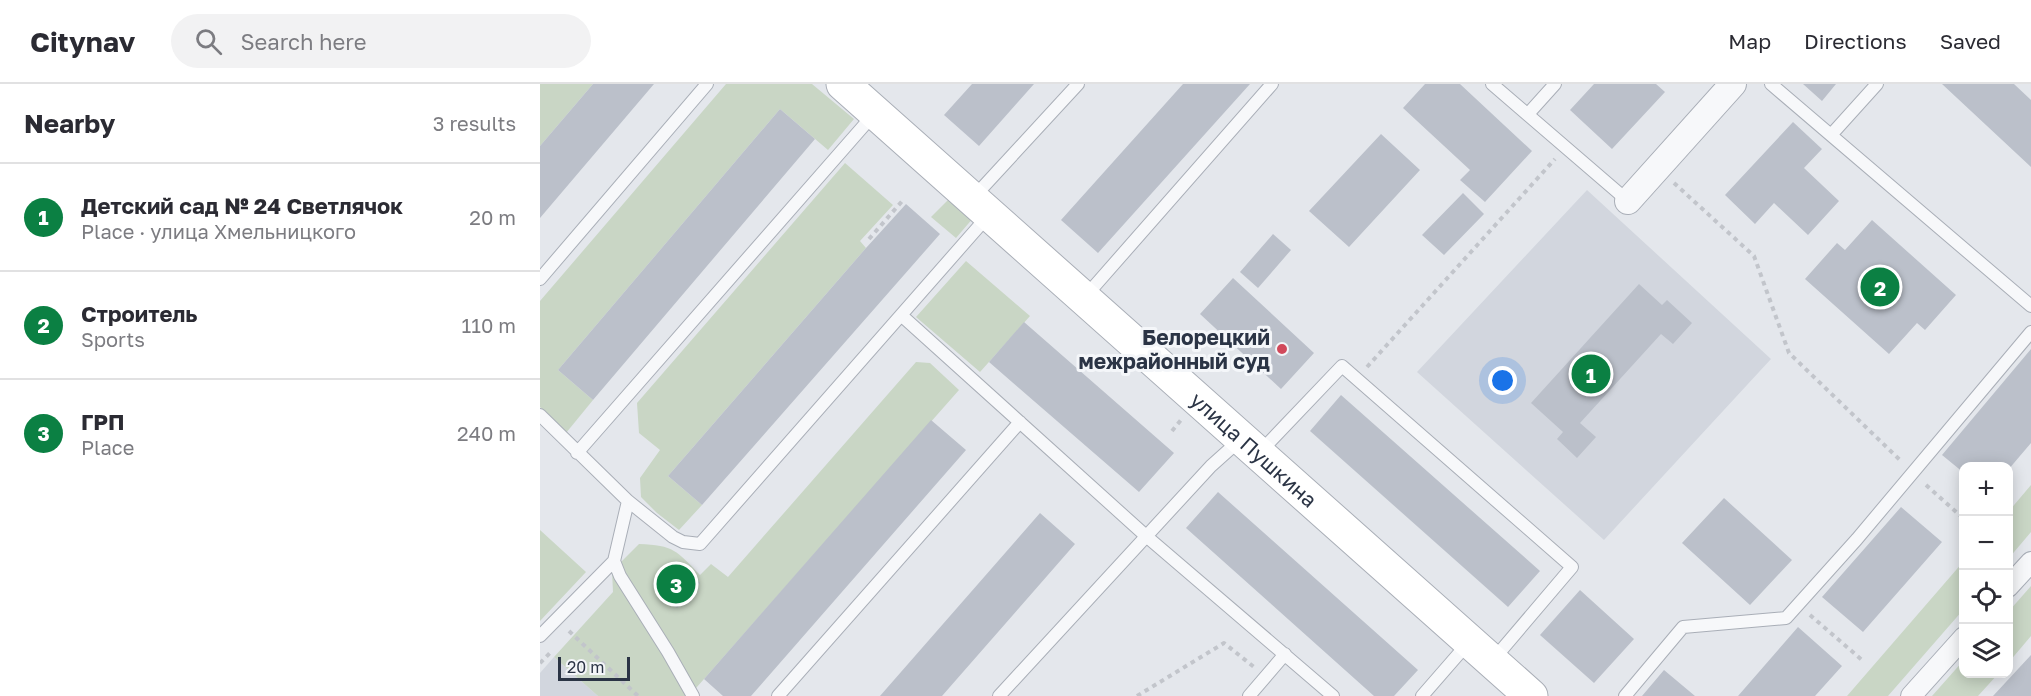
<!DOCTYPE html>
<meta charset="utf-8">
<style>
:root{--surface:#fff;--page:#f2f2f3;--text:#2b2b33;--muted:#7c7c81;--line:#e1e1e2;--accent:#0b8043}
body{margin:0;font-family:"Golos Text",sans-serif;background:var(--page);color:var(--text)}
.controls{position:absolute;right:18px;bottom:18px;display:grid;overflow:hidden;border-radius:12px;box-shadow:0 3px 15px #0003}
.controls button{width:54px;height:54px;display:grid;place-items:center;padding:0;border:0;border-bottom:2px solid var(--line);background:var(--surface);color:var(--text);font:30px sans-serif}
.scale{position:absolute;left:18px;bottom:15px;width:72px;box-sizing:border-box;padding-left:6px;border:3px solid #2b3445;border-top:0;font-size:16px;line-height:21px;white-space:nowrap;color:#2b3445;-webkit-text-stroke:4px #f4f6f9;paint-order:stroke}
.you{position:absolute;left:963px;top:297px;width:21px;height:21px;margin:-15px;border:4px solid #fff;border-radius:50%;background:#1a73e8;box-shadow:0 0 0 9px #1a73e833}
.badge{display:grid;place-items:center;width:39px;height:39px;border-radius:50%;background:var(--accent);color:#fff;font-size:20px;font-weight:700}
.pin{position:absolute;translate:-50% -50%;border:3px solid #fff;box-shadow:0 2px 6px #0006}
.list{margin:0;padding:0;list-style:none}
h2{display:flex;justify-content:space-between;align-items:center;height:78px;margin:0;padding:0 24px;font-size:26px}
h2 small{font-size:20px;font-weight:400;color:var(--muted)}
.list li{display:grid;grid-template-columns:39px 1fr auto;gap:18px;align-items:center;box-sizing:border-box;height:108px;padding:0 24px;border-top:2px solid var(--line)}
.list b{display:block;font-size:22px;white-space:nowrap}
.list p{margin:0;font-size:20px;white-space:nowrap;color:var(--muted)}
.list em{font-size:20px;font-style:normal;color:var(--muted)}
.icon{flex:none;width:33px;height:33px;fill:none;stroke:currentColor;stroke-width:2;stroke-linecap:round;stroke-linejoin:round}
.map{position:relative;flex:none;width:1491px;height:612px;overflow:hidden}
header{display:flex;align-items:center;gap:36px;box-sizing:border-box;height:84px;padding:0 30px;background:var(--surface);border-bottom:2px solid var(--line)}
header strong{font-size:28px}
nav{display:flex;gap:33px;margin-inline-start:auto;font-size:21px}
.search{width:420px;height:54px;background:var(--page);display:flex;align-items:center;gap:15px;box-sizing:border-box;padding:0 21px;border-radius:33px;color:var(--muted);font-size:22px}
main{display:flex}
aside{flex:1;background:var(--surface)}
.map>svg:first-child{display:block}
.built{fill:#d2d6de}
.green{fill:#c9d6c5}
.building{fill:#bbc0ca}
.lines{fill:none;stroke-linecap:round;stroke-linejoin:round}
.service-casing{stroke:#a9aeb7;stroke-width:14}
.pedestrian-casing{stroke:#a9aeb7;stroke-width:22}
.minor-casing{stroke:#a9aeb7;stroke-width:28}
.secondary-casing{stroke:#a9aeb7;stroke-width:35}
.path{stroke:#c2c5cb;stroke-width:4;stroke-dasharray:4.5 4.5;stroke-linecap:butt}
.service{stroke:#f7f8fa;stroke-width:12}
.pedestrian{stroke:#f7f8fa;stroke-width:20}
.minor{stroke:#f7f8fa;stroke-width:26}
.secondary{stroke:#fff;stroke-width:33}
.poi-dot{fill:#d1495b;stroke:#f4f6f9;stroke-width:2}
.labels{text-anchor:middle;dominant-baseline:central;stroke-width:6;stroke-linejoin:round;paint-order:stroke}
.poi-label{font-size:21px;font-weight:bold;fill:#2b3445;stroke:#f4f6f9;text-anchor:end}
.street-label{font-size:21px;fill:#2b3445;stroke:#f4f6f9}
</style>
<header>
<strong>Citynav</strong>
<div class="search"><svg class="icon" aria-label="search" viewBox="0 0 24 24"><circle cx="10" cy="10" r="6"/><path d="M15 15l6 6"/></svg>Search here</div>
<nav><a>Map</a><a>Directions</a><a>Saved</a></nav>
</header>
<main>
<aside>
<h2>Nearby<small>3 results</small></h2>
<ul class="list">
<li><span class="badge">1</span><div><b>Детский сад № 24 Светлячок</b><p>Place · улица Хмельницкого</p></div><em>20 m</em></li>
<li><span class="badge">2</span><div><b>Строитель</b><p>Sports</p></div><em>110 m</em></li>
<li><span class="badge">3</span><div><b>ГРП</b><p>Place</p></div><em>240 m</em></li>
</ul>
</aside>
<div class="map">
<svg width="1491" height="612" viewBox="0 0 1491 612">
<rect width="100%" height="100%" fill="#e4e7ec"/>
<path class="built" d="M1047 106 1231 275 1064 456 877 288Z
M14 573 58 612H0V589Z"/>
<path class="green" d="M0 0H53L0 62Z
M186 0H272L314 35 288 66 240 25 18 286 53 316 26 349 0 323V217Z
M305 79 353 121 320 157 326 164 128 392 162 421 139 446 117 429 101 413 100 394 120 366 99 349 97 319Z
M411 113 434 133 416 154 391 133Z
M426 177 490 232 440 288 376 233Z
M376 278 390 279 419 306 149 612H58L14 573 73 508 72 487 99 460C134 461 137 467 160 491L171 480 188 493Z
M1491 401V448L1469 474V427Z
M0 446 46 488 0 537Z
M1423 478V526L1348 612H1307Z
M1491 502V552L1469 578V527Z
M1423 577 1424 590H1458L1438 612H1392Z"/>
<path class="building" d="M53 0H114L0 134V62Z
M432 0H494L439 62 404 31Z
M643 0H710L558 169 521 136Z
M885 0H920L992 67 945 118 920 96 930 86 863 24Z
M1054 0H1116L1125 8 1072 65 1030 26Z
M1263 0H1296L1282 17Z
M1402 0H1474L1491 16V83Z
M240 25 275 55 53 316 18 286Z
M1253 38 1282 65 1264 84 1299 117 1268 151 1234 119 1215 140 1185 111Z
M841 50 880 86 809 163 769 127Z
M923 109 944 130 904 171 882 151Z
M366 120 400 150 162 421 128 392 326 164Z
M1332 136 1416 211 1385 246 1377 239 1349 270 1265 195 1297 159 1305 166Z
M733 150 751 166 718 204 700 188Z
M693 194 774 269 741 305 660 230Z
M1099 200 1122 221 1127 216 1152 239 1133 260 1121 250 1040 339 1056 353 1037 374 1017 355 1023 348 991 319Z
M484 238 634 369 599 408 449 278Z
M1491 265V359L1468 386V382H1424V389L1402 371Z
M801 311 1000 487 968 523 770 347Z
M391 336 426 366 211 612H183L164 595Z
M678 408 878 586 854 612H834L646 444Z
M1184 414 1252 476 1210 521 1142 459Z
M1361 423 1402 458 1323 548 1282 513Z
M500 429 535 460 402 612H340Z
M135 477 160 499 137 524 113 501Z
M1040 506 1094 555 1054 599 1000 551Z
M1258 543 1302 582 1275 612H1198Z
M1491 571V612H1453Z
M1124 586 1155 612H1102Z"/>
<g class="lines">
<defs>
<path id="service" d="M952 0 1088 117
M1231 0 1491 222
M988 30 1015 0
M1291 51 1337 0
M432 115 538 0
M0 195 167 0
M544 214 732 0
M361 231 606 452 793 612
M0 331 88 417 133 453 143 458 160 460 448 132
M720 368 802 282 1032 483 953 576
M37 369 334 30
M88 417 74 477 80 492 128 568 153 612
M0 552 74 477
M238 612 480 338
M459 612 671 382 700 356
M709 612 745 570
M882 612 929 558
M1085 612 1143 543 1246 534 1317 455 1491 248"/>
<path id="pedestrian" d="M1468 503 1491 478
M1371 612 1424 553"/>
<path id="minor" d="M1088 117 1193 0"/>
<g id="secondary">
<path id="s1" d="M303 0 991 612"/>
</g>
</defs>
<use href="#service" class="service-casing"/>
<use href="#pedestrian" class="pedestrian-casing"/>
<use href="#minor" class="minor-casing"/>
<use href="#secondary" class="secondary-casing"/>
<path class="path" d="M1134 99 1214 172 1249 269 1361 377
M329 155 364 115
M827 283 1015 75
M632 347 641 336
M1386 401 1424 435
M1270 531 1322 576
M29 547 98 612
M0 579 11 568
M597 612 684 559 714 583"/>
<use href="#service" class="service"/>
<use href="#pedestrian" class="pedestrian"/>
<use href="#minor" class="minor"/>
<use href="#secondary" class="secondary"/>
</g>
<circle class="poi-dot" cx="742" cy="265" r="6"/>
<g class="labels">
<g class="poi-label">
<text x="730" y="253">Белорецкий<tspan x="730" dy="24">межрайонный суд</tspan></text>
</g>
<g class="street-label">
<text stroke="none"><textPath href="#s1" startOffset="550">улица Пушкина</textPath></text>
</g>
</g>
</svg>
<div class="controls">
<button>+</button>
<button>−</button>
<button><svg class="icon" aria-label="locate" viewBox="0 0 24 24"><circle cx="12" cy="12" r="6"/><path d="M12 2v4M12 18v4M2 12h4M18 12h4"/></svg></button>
<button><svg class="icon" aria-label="layers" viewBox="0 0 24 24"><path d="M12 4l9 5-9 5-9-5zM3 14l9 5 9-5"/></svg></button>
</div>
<div class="scale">20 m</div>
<div class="you"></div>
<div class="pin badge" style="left:1051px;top:290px">1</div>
<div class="pin badge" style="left:1340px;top:203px">2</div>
<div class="pin badge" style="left:136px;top:500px">3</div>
</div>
</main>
